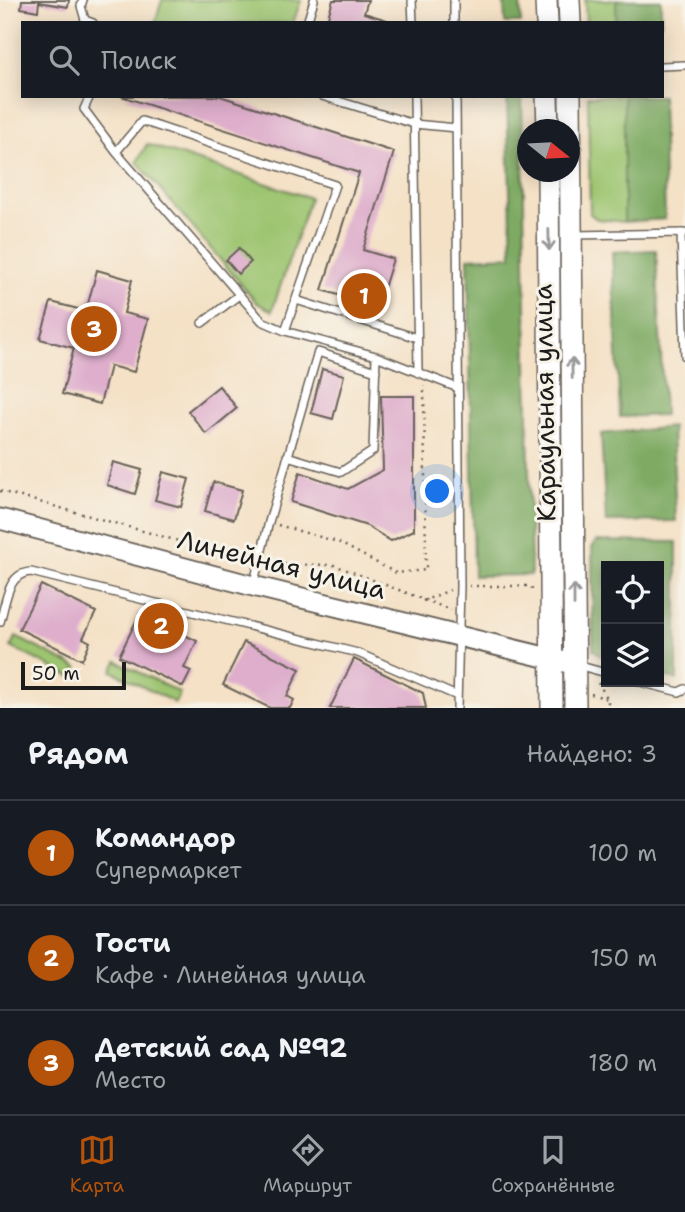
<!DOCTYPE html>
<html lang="ru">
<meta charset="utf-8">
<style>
:root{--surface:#171b24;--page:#242831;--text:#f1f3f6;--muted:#9ea1a6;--line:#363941;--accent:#b45309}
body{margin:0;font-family:"Shantell Sans",sans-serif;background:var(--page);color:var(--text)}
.controls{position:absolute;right:21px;bottom:21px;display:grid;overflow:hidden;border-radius:0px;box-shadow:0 4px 18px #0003}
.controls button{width:63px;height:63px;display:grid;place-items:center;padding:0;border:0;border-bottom:2px solid var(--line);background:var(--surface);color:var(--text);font:35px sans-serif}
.compass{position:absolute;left:517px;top:119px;width:63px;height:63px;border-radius:50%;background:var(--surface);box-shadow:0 4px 18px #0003;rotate:108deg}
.scale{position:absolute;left:21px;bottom:18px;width:105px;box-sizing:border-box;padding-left:7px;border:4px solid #1c1c1c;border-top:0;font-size:19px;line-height:24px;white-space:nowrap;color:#1c1c1c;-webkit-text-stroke:5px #f7f3e8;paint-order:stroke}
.you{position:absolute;left:438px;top:492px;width:24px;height:24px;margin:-18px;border:5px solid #fff;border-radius:50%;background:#1a73e8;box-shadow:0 0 0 10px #1a73e833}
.badge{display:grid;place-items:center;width:46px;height:46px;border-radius:50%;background:var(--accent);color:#fff;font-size:23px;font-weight:700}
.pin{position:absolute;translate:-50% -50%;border:4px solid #fff;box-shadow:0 2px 7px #0006}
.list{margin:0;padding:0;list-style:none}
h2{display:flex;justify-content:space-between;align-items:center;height:91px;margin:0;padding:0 28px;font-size:30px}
h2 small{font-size:23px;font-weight:400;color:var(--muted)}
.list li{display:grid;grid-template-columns:46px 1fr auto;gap:21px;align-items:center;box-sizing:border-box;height:105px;padding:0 28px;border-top:2px solid var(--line)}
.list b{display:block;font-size:26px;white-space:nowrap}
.list p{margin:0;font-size:23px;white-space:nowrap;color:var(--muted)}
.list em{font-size:23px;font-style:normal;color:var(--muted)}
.icon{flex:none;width:38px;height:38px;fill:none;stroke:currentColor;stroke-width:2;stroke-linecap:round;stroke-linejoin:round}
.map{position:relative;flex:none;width:685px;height:708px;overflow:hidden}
.search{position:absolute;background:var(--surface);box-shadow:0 4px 18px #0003;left:21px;right:21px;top:21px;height:77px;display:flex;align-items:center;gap:18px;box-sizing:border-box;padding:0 24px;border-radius:0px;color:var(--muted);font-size:26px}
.sheet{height:406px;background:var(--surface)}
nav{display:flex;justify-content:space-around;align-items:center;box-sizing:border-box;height:98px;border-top:2px solid var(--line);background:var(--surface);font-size:19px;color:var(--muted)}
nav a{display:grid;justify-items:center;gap:4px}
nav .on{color:var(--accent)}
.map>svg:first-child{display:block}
.green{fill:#9dc571;stroke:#5c7046;stroke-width:2}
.forest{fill:#7eaa63;stroke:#4d6340;stroke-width:2}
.building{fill:#deaecc}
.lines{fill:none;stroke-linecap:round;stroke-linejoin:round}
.lane-casing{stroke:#686158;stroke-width:10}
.secondary-casing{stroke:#686158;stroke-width:23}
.primary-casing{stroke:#686158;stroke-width:24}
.path{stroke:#686158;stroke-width:2.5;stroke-dasharray:2 5;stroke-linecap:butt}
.lane{stroke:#fff;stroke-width:7}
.secondary{stroke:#fff;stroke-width:19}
.primary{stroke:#fff;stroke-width:21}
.oneway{stroke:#999}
.labels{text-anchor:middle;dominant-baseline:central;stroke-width:6;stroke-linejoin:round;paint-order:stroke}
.street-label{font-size:26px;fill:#1c1c1c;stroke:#f7f3e8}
</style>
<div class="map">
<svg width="685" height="708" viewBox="0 0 685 708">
<rect width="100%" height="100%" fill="#f7f3e8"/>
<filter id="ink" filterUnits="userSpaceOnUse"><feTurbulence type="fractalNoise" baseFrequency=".0143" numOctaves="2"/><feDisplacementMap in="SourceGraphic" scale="14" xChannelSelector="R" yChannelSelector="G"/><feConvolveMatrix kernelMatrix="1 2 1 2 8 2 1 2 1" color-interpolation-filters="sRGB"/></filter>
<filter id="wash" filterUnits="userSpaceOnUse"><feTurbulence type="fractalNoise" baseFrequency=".00686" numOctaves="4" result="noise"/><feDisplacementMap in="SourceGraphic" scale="28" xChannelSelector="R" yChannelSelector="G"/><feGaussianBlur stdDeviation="1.57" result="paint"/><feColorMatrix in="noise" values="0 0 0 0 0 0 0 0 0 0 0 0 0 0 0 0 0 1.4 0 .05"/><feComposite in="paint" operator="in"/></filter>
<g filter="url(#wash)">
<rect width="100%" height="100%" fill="#f4e1c6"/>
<path class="green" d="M162 0H301L293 23H155Z
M585 0H616V23H586Z
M588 96H624V222L597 219 590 214Z
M147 144 310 198 272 311 257 303 137 162Z
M16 637 78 668 73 678 11 647Z
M117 661 180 693 175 703 112 671Z"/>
<path class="forest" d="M504 0H520L521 23H505Z
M616 0H661V23H616Z
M507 96H522L531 575 474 576 468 258 512 256Z
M624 96H662L665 219 624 222Z
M656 250 664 415 620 417 612 252Z
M672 427 676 521 606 522 601 434Z
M596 541 677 542V680L659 675V566H606V660L593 649 592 548Z"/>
<g id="blocks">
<path class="building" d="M22 0H69L68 7 39 2 38 11 21 8Z
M333 0H368L364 13 387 20V23H336L337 20 328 17Z
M121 96H220L394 152 363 250 393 259 378 307 322 290 359 173Z
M239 248 251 262 238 274 226 260Z
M97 270 132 280 124 313 148 319 134 372 110 366 100 404 62 394 74 348 40 339 51 302 86 311Z
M322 369 344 375 333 419 311 413Z
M219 386 237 408 206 434 188 411Z
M381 396H414V530L391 541 367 526 291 502 300 472 348 489 383 470Z
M113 462 142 470 135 494 107 485Z
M163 472 189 479 181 507 155 500Z
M213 482 242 490 234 519 205 511Z
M41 585 96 612 83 638 90 642 82 660 19 629Z
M140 613 197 641 184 668 191 671 183 687 119 656Z
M244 642 300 669 287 696 294 700 290 708H270L223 685Z
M354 659 423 693 426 708H330Z"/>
</g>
</g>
<g filter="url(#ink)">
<use href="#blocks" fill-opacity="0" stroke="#686158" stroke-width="2"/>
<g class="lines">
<defs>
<path id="lane" d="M83 0 81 6 85 20 93 23
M412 0 413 23
M454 0V23
M307 23 314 0
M662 66 685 65
M90 96 84 109 116 152 262 321 285 331 376 356 458 388
M322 96 414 124 456 128
M414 96 418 373
M456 96 460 586 457 708
M116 152 142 121 335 185 285 331
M681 233 685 356
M574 235 684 233
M296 300 417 338
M202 323 239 295
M287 456 341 472 373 451 376 356
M253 586 269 522 318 352 376 371
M0 622C6 603 7 573 31 572L358 653 457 696
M577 665 606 673
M640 682 679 692 685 689"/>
<path id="secondary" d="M0 519 253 586 573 664"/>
<path id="primary" d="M546 0 547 23
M569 0 570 23
M547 96 548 130
M570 96 575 708
M548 172 552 708"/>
</defs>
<use href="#lane" class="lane-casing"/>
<use href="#secondary" class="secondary-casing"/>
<use href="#primary" class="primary-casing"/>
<path class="path" d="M0 491 250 561
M278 525 338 542 396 573 426 570 424 385
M270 564 334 565 451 610
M469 586H530L534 591
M423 601 450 590
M598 683 608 699V708
M591 694 608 699"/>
<use href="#lane" class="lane"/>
<use href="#secondary" class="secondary"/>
<use href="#primary" class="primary"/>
</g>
<defs><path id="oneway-shaft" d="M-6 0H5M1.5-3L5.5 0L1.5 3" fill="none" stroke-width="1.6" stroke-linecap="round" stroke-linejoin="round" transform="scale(1.75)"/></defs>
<g class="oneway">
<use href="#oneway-shaft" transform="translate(549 240) rotate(89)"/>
<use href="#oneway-shaft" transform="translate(572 368) rotate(-91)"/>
<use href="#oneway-shaft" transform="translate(574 595) rotate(-90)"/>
</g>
</g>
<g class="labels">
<g class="street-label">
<text transform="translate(544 403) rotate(-91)">Караульная улица</text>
<text transform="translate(282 564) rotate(14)">Линейная улица</text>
</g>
</g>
</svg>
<div class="controls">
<button><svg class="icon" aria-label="locate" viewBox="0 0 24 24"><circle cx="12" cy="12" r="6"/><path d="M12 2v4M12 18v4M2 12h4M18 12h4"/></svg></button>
<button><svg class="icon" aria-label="layers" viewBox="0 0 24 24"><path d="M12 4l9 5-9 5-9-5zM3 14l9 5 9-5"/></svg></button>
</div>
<svg class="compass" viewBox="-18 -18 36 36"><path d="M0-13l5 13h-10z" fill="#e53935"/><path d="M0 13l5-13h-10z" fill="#9ea1a6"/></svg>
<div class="scale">50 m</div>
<div class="you"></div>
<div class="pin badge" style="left:364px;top:296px">1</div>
<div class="pin badge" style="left:161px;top:626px">2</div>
<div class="pin badge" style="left:94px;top:329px">3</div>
<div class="search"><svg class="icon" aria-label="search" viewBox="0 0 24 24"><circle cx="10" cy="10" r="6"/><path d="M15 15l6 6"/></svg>Поиск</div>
</div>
<section class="sheet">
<h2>Рядом<small>Найдено: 3</small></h2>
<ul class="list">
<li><span class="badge">1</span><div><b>Командор</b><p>Супермаркет</p></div><em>100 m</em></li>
<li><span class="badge">2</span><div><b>Гости</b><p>Кафе · Линейная улица</p></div><em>150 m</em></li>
<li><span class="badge">3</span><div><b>Детский сад №92</b><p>Место</p></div><em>180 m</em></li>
</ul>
</section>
<nav>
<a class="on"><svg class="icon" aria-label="map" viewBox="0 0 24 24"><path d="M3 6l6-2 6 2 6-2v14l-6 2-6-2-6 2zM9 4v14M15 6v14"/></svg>Карта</a>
<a><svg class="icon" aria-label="directions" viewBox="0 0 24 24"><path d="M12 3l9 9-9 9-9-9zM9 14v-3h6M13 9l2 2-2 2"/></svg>Маршрут</a>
<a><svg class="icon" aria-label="saved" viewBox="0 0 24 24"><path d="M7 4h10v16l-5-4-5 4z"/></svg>Сохранённые</a>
</nav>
